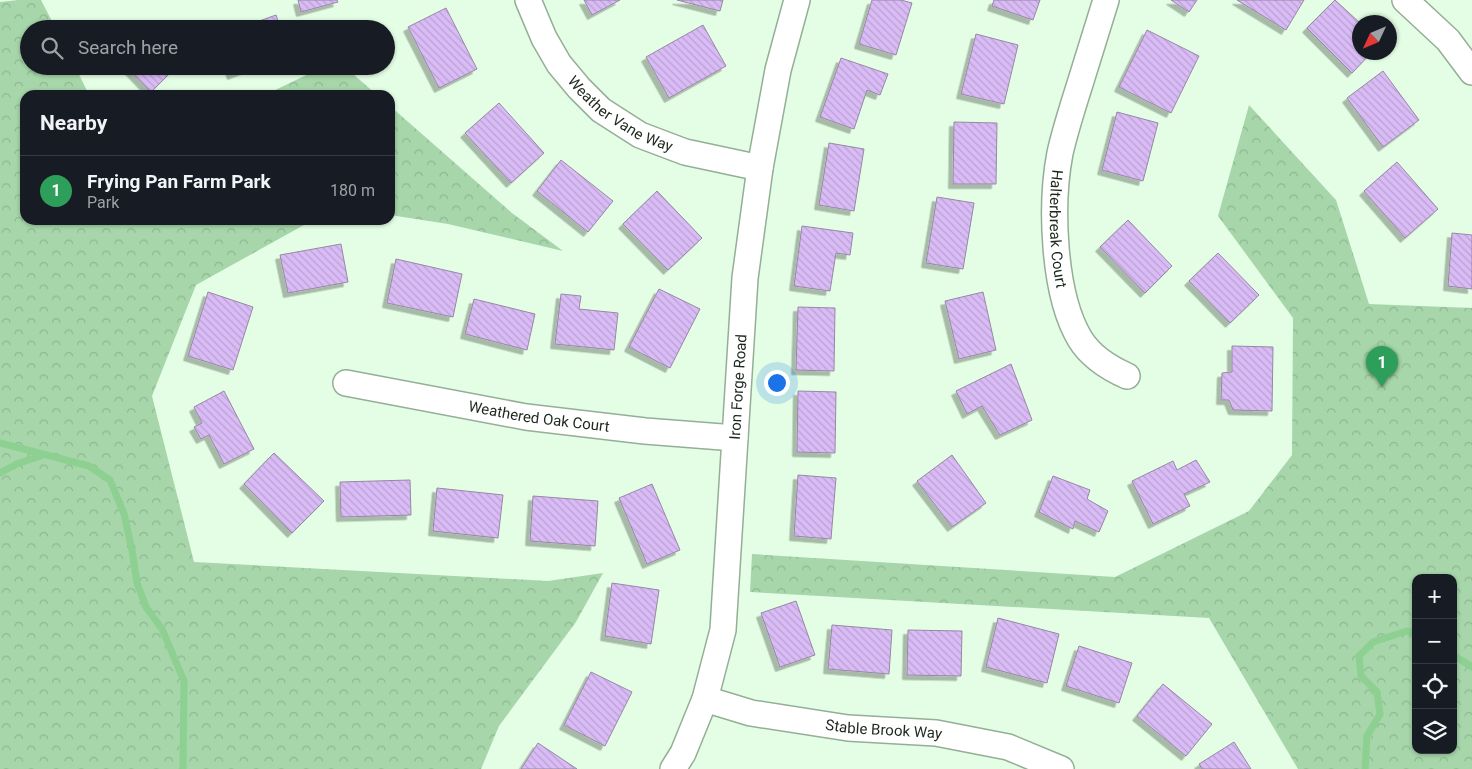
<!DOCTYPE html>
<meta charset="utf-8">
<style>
:root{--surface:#171b24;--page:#242831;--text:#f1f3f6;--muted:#9ea1a6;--line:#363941;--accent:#8f4cc1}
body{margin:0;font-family:Roboto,sans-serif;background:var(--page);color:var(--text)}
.controls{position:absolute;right:15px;bottom:15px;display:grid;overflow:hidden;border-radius:10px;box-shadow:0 1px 4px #0004}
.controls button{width:45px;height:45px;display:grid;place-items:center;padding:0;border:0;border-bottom:1px solid var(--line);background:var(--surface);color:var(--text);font:25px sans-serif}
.compass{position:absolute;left:1352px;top:15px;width:45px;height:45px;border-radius:50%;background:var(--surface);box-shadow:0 1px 4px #0004;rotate:226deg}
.you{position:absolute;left:776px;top:382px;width:18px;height:18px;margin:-12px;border:4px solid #fff;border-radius:50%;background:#1a73e8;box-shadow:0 0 0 8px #1a73e833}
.badge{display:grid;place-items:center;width:32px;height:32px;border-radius:50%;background:var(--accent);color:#fff;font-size:16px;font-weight:700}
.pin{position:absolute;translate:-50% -41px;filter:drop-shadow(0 1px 2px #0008)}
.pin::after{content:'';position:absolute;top:26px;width:18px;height:15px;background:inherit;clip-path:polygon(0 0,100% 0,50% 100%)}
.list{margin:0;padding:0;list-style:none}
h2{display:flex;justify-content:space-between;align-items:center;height:65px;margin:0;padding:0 20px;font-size:21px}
h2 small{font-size:16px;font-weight:400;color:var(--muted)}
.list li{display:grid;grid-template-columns:32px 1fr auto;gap:15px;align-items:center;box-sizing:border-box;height:70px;padding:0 20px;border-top:1px solid var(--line)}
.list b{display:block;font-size:19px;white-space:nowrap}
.list p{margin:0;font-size:16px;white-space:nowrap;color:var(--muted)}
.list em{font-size:16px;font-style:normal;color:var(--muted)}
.icon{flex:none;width:28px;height:28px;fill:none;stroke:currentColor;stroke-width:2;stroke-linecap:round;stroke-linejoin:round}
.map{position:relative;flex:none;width:1472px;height:769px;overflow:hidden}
.search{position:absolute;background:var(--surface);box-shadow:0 1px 4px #0004;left:20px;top:20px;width:375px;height:55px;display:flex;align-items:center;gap:12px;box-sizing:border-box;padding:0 18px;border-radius:28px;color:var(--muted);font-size:19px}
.panel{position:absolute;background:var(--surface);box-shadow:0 1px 4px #0004;left:20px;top:90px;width:375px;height:135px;border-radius:15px}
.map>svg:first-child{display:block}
.forest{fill:url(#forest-crowns);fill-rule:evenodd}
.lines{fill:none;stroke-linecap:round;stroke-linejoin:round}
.stream{stroke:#8dd092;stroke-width:7}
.building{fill:url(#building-back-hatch);stroke:#9688a3;filter:url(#shadow)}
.minor-casing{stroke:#95ae96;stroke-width:28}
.minor{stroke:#fff;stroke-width:25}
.labels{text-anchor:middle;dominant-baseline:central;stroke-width:4;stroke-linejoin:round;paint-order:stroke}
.street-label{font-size:15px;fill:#1e271e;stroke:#e4fee5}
</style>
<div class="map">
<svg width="1472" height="769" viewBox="0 0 1472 769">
<defs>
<pattern id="forest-crowns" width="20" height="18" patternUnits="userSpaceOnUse" patternTransform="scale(1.25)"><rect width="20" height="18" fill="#a6d6a9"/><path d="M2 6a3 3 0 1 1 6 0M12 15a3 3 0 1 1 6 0" fill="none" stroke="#8eb891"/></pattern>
<pattern id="building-back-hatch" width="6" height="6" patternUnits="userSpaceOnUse" patternTransform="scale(1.25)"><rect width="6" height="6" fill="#d9bbf6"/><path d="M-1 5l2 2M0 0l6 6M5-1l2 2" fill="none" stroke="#baa1d2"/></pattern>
<filter id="shadow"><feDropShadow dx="-4.5" dy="4.5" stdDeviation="0" flood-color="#0004"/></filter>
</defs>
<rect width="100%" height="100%" fill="#e4fee5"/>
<path class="forest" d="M18 0H41L56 29H29V66H75L89 95H25V220H313L196 285 152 396 194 562 548 581 603 573 576 622 499 726 481 769H0V2Z
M325 66H344L377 95H265Z
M1249 105 1336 200 1369 304 1472 308V769H1298L1209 618 750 592 752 554 1115 577 1249 511 1292 455 1293 318 1218 216ZM1416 578H1453V750H1416Z
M390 106 512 213 563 251 448 224 390 215Z"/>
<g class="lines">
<path class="stream" d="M0 443 89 466 110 480 124 514 132 550 137 583 146 607 162 629 184 681 183 769
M0 473 17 464 43 455
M1453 655 1472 667
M1365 769 1367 736 1380 714 1377 692 1361 676 1359 656 1373 642 1407 631 1416 634"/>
</g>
<path class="building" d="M298 0H337L338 2 301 12Z
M584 0H620L592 15Z
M677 0H723L720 11Z
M872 0H901L912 3 896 55 859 44Z
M994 0H1040L1033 20 992 6Z
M1171 0H1197L1189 12Z
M1237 0H1304L1286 30Z
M1335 0 1360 23V52H1372L1352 73 1307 28Z
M446 8 477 69 439 88 408 27Z
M276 15 281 29H237Z
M703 25 726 66 669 98 646 57Z
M1147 30 1199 56 1171 113 1119 87Z
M976 34 1018 45 1004 104 961 94Z
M841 58 888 74 880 95 867 90 854 129 820 117Z
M126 66H177L151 92Z
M229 66H256L232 75Z
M1383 71 1419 120 1383 147 1347 98Z
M499 103 544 153 511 183 465 133Z
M1117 112 1158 123 1143 181 1102 170Z
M954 122 997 123 996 184H953Z
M829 143 864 149 854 211 819 205Z
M561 160 613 201 588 232 537 191Z
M1397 162 1438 209 1405 238 1364 191Z
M657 191 702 238 668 270 623 224Z
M937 197 974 203 963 269 926 263Z
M1128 220 1172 266 1145 293 1100 247Z
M802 226 853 233 850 255 836 253 830 291 794 286Z
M1452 233 1472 235V289L1448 286Z
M341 244 348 282 288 293 280 255Z
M1218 253 1259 295 1230 323 1189 281Z
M396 259 462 274 453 317 387 303Z
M659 289 700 309 670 368 629 347Z
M208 292 253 307 233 370 188 356Z
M983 292 996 350 959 359 945 301Z
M561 294 581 296 579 309 618 313 614 350 555 344Z
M474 299 535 314 527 350 465 334Z
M798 307 835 308 834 371 796 370Z
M1232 346 1273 347 1272 411 1233 410 1229 400H1221L1222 373 1232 372Z
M1011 364 1032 420 1000 435 982 406 967 414 956 391Z
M224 391 254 449 224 464 209 435 201 439 194 427 202 423 194 407Z
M798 391 836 392 835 453 797 452Z
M274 453 324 501 292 533 244 484Z
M952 455 986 503 952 527 917 481Z
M1196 460 1210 482 1184 494 1190 506 1153 524 1132 481 1173 461 1177 470Z
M798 475 836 478 831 539 794 536Z
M1053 476 1090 490 1087 499 1108 511 1099 532 1075 521 1073 529 1039 512Z
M410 480 411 515 341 517 340 482Z
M652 484 680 550 647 564 619 498Z
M437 488 503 495 498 538 433 531Z
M533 496 598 501 595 546 530 541Z
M612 583 659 590 651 644 605 636Z
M796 601 815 655 780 667 761 613Z
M998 618 1059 634 1047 683 986 667Z
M832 625 892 630 889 674 828 669Z
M908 630 962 631 961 676 907 675Z
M1079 646 1132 663 1119 703 1066 686Z
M591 672 632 692 605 746 564 725Z
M1163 684 1212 724 1186 756 1137 716Z
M1234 742 1251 769H1202L1199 764Z
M538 743 577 769H521Z"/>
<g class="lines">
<defs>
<g id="minor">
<path id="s1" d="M528 0 544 38 559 64 579 88 601 110 640 135 685 152 760 168"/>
<path id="s2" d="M1106 0C1097 29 1088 58 1079 87 1072 109 1065 131 1060 153 1050 205 1053 294 1080 339 1091 357 1109 368 1127 376"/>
<path d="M1405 0 1448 40 1472 72"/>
<path id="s3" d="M346 383 526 417 645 431 735 438"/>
<path id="s4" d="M705 699 751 713 848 728 936 733 1008 747 1061 769"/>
<path id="s5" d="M673 769 683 753 705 699 723 630 745 278 760 168 778 70 797 0"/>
</g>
</defs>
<use href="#minor" class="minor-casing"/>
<use href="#minor" class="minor"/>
</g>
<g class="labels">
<g class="street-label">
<text stroke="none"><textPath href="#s1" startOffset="152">Weather Vane Way</textPath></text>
<text stroke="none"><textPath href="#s2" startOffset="236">Halterbreak Court</textPath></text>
<text stroke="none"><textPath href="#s5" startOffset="392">Iron Forge Road</textPath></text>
<text stroke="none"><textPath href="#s3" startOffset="196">Weathered Oak Court</textPath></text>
<text stroke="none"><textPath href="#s4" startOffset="182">Stable Brook Way</textPath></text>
</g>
</g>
</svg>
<div class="controls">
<button>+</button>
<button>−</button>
<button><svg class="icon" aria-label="locate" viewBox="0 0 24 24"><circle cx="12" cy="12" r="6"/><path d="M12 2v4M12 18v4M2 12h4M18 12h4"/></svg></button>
<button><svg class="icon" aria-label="layers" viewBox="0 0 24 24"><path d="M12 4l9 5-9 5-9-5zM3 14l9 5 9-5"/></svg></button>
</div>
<svg class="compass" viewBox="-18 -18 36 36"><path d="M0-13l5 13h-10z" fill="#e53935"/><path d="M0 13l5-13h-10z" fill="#9ea1a6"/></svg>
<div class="you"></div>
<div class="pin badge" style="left:1382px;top:387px;background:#2e9e5b">1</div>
<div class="search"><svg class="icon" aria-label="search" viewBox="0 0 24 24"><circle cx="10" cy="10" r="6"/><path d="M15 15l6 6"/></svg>Search here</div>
<section class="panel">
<h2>Nearby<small></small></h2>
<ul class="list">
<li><span class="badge" style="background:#2e9e5b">1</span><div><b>Frying Pan Farm Park</b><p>Park</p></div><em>180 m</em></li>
</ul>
</section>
</div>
